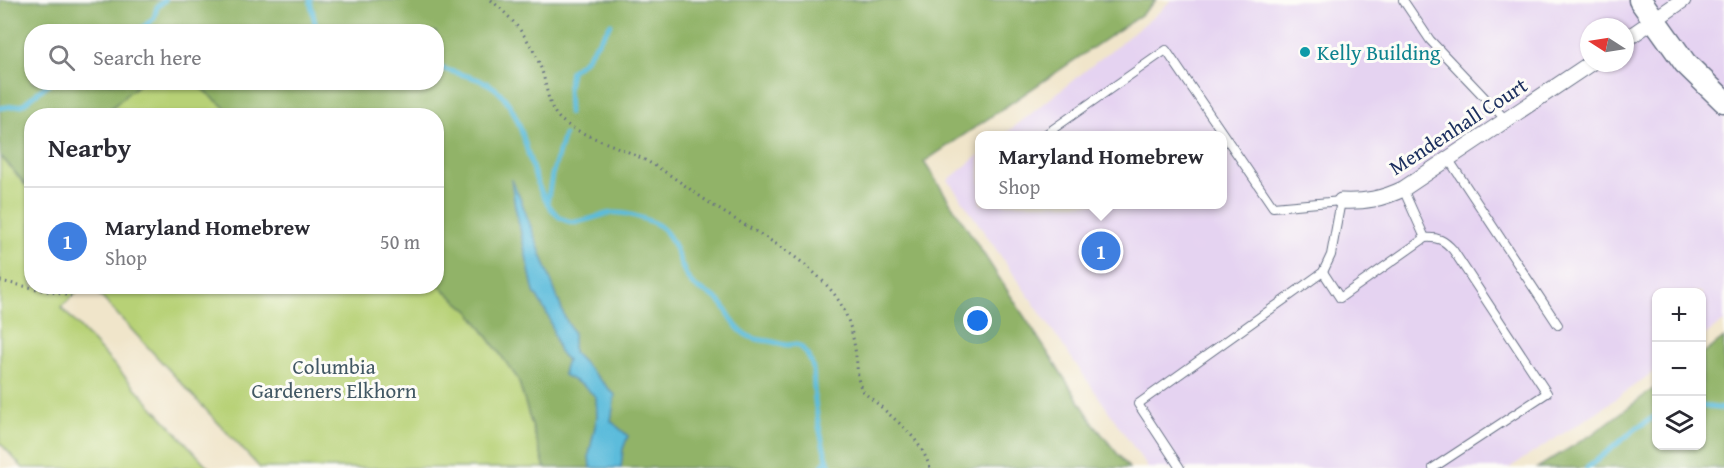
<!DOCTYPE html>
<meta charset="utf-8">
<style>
:root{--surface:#fff;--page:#f2f2f3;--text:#2b2b33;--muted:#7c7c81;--line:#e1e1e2;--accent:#2563eb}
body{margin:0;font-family:"Gentium Book Plus",serif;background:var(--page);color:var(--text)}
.controls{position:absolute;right:18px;bottom:18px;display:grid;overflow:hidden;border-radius:12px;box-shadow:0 2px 4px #0004}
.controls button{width:54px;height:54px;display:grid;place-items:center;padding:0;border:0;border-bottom:2px solid var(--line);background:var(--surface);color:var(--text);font:30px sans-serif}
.compass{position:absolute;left:1580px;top:18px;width:54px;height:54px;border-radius:50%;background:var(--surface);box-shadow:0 2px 4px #0004;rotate:282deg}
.you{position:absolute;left:978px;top:321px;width:21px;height:21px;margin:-15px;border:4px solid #fff;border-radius:50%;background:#1a73e8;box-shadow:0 0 0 9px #1a73e833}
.badge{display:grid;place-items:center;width:39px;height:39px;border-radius:50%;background:var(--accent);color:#fff;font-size:20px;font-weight:700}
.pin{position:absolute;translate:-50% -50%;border:3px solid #fff;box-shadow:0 2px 6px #0006}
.popup{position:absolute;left:975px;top:131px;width:252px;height:78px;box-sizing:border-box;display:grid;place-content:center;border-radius:12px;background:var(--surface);filter:drop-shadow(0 2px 4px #0005);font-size:20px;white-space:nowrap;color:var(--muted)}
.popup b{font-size:22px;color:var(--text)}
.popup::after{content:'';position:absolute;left:50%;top:100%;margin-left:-12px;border:12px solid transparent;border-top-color:var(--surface)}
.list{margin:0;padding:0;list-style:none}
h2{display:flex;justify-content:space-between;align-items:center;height:78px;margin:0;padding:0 24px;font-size:26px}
h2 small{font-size:20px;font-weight:400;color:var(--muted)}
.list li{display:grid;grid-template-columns:39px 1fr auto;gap:18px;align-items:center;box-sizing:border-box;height:108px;padding:0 24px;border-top:2px solid var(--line)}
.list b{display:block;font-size:22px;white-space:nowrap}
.list p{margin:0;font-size:20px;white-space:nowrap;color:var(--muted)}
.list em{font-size:20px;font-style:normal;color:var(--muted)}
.icon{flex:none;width:33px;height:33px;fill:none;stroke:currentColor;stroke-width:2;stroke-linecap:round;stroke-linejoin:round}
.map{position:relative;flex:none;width:1724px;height:468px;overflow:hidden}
.search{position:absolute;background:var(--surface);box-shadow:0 2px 4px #0004;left:24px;top:24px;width:420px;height:66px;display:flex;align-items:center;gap:15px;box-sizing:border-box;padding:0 21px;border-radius:24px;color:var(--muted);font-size:22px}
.panel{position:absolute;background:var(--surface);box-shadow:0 2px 4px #0004;left:24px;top:108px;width:420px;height:186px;border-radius:24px}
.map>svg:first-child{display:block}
.built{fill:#e5d3f1;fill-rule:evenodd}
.green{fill:#b7d176;stroke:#69806a;stroke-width:1.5}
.forest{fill:#91b367;stroke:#567162;stroke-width:1.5}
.water{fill:#5cbcdb;stroke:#3c769c;stroke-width:1.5}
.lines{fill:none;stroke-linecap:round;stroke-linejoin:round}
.stream{stroke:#5cbcdb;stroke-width:5}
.lane-casing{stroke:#666f84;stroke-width:10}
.street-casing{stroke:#666f84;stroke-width:17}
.secondary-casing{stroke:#666f84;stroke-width:25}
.path{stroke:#666f84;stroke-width:3;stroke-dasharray:1.5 4.5;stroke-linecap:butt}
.lane{stroke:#fff;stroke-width:8}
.street{stroke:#fff;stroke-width:15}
.secondary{stroke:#fff;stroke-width:22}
.culture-dot{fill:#0f9aa8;stroke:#fdfcf7;stroke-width:2}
.labels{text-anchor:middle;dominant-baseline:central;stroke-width:6;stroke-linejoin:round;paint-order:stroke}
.culture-label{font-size:21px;fill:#0d838f;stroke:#fdfcf7;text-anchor:start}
.street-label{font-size:21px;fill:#1b2f5e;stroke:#fdfcf7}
.park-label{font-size:21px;fill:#425864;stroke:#fdfcf7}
</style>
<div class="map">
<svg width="1724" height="468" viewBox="0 0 1724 468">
<rect width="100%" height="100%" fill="#fdfcf7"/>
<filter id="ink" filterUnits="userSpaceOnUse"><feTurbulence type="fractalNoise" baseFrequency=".0167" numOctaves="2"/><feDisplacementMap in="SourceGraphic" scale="12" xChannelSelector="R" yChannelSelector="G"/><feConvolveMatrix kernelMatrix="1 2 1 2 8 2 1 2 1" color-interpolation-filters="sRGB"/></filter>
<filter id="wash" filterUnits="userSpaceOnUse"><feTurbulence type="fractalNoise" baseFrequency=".008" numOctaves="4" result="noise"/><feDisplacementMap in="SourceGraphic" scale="24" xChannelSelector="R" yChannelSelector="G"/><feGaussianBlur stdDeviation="1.35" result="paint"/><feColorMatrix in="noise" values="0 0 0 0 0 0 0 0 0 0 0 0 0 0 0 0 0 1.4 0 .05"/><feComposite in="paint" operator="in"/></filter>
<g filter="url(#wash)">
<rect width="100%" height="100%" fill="#f0e5ca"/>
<path class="built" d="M1171 0H1724V321L1702 337V292H1656V370L1597 412 1509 468H1148L948 180 979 155 980 204H1222V136L1004 135 1157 14ZM1589 27H1625V63H1589Z"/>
<path class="green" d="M140 82 188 83 202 89 234 115 103 116Z
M0 155 25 185 31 180 32 286 83 287 61 307 209 468H23L0 443Z
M437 284 470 312 518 379 545 468H260L92 287 436 286Z"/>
<path class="forest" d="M0 0H1156L1141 15 924 162 1096 427 1129 468H545L518 379 470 312 437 284 436 116 234 115 202 89 188 83 436 82V32H32V82L140 83 103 115 32 116 31 180 26 185 0 155Z
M1724 338V468H1537L1591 435 1656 387V446H1702V355Z"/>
<path class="water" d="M511 179 520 198 565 318 573 332V352L615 395 611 421 628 436 623 449 621 468H590L589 455 597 417 596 397 584 386 564 375V369L567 360 559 352 549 317 534 292 515 206Z"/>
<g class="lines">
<path class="stream" d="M310 0 315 23 320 32
M138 32 154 18 157 7 165 0
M436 66C456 75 483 76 499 92 531 123 525 182 556 214 572 231 594 215 612 213 625 212 640 217 652 222 679 233 676 267 693 285 699 291 710 293 717 299 726 305 730 320 738 328 747 338 757 340 770 341 776 342 782 345 788 345 790 345 794 344 797 345 801 346 807 353 809 358 815 368 813 377 814 388 815 409 822 449 831 468
M0 108 22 105 51 82
M569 113 568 88 571 71 584 61 611 24
M547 203 552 175 564 135
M1702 406 1724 409
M821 468 827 459
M1587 468 1638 427 1656 416"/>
</g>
</g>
<g filter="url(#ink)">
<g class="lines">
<defs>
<path id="lane" d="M1403 0 1430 40 1506 120
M1043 136 1166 50 1273 207 1341 201 1331 255 1323 272
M1449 160 1558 325
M1403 189 1425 238
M1180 468 1138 404 1323 272 1340 298 1425 238C1438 237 1444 240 1453 250L1547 393 1433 468"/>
<path id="street" d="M1625 40 1683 0
M1341 201C1365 202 1382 199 1403 189L1591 63"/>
<path id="secondary" d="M1640 0 1685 63 1724 101"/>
</defs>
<use href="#lane" class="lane-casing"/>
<use href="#street" class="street-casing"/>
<use href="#secondary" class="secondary-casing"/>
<path class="path" d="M491 0C513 19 531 40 541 68 547 84 547 107 560 119 576 134 616 145 637 156 666 170 690 190 717 208 756 233 799 253 830 289 847 308 853 332 856 356 858 367 856 381 863 391 867 396 875 401 880 406 902 426 920 438 930 468
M0 281 71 296"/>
<use href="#lane" class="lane"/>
<use href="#street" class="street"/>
<use href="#secondary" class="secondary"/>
</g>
</g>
<circle class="culture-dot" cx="1305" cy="52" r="6"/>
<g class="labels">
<g class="culture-label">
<text x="1317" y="52">Kelly Building</text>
</g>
<g class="street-label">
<text transform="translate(1458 126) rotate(-33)">Mendenhall Court</text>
</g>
<g class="park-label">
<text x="334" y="366">Columbia<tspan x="334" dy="24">Gardeners Elkhorn</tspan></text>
</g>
</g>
</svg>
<div class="controls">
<button>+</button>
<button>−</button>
<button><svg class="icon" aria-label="layers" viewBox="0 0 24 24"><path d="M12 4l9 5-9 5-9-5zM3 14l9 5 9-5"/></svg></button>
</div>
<svg class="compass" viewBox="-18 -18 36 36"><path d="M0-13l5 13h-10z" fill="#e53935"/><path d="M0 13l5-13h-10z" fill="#7c7c81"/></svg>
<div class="you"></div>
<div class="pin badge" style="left:1101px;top:251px;background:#3f7fe0">1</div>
<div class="popup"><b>Maryland Homebrew</b>Shop</div>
<div class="search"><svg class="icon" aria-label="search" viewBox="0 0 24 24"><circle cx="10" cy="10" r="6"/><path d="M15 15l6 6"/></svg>Search here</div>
<section class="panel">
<h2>Nearby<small></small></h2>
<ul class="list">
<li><span class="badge" style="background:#3f7fe0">1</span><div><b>Maryland Homebrew</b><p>Shop</p></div><em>50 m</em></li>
</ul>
</section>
</div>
